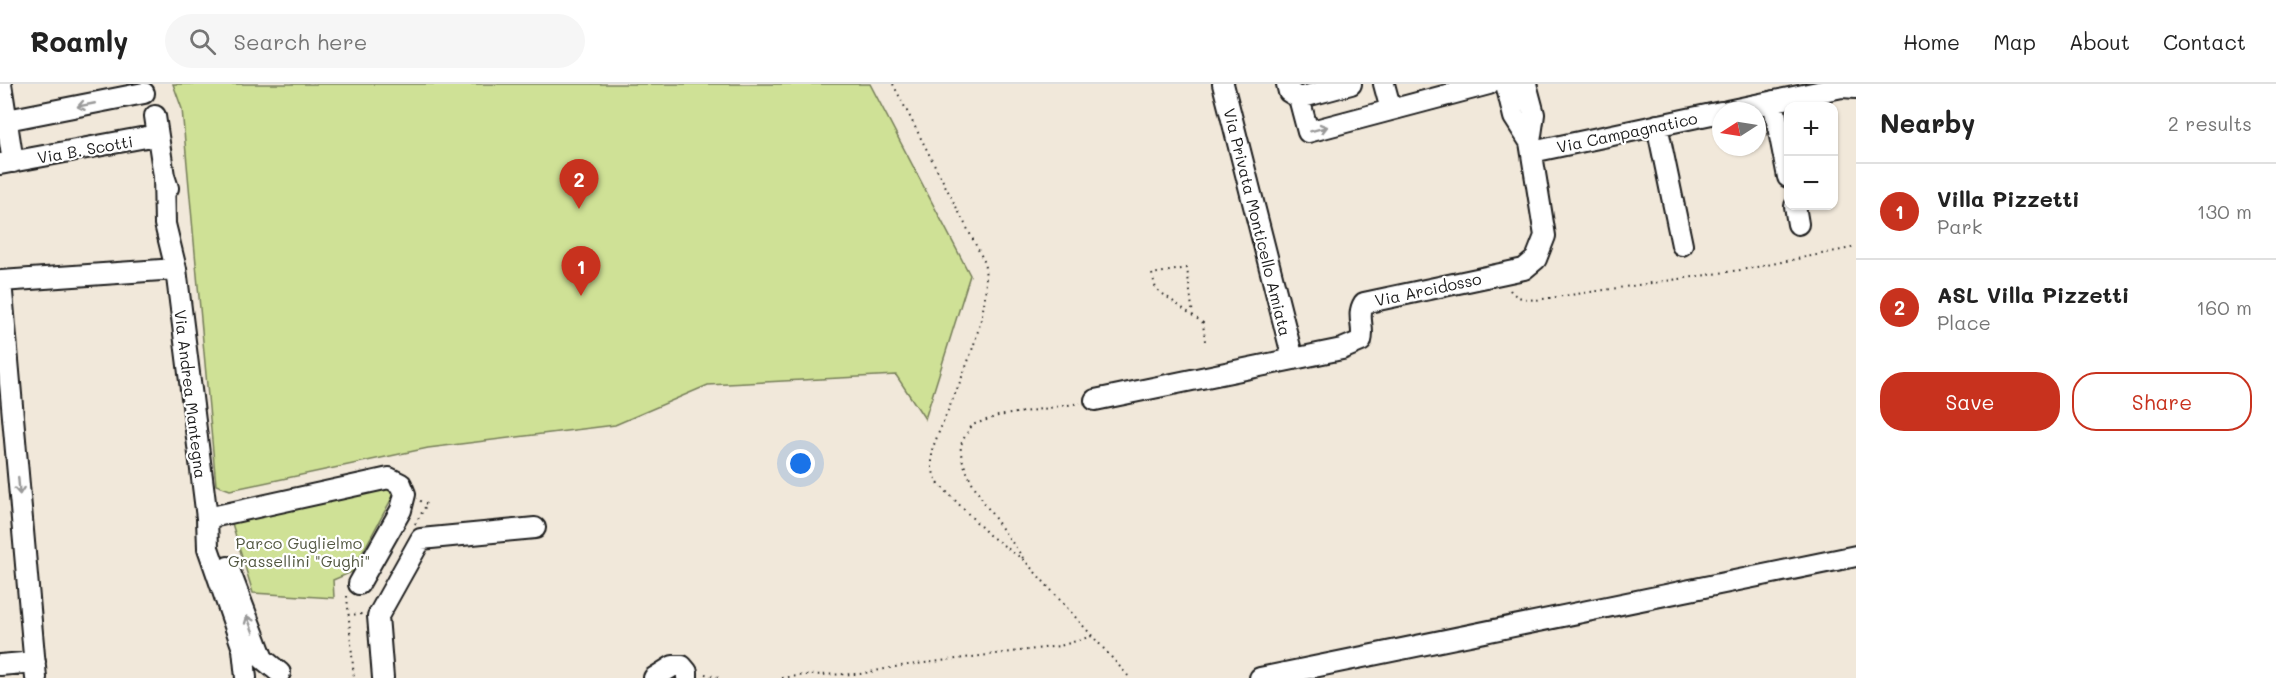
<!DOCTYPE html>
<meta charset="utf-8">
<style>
:root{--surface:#fff;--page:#f6f6f6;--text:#222;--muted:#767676;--line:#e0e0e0;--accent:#c8321e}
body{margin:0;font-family:Mali,sans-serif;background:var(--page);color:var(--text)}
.controls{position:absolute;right:18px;top:18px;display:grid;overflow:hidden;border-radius:12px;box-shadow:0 2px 4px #0004}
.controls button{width:54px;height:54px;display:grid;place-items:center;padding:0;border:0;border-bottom:2px solid var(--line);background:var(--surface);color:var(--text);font:30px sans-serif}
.compass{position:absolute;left:1712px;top:18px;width:54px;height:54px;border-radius:50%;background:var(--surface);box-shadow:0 2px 4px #0004;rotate:258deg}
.you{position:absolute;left:801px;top:380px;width:21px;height:21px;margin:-15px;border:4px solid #fff;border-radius:50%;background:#1a73e8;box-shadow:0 0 0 9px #1a73e833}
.badge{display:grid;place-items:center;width:39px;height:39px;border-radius:50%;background:var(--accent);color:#fff;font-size:20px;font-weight:700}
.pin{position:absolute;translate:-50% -50px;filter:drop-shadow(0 2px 3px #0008)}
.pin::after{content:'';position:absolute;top:32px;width:21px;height:18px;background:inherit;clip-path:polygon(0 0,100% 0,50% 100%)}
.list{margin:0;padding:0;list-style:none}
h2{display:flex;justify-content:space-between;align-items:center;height:78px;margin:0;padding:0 24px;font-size:26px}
h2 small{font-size:20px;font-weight:400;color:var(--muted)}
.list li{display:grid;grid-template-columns:39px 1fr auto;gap:18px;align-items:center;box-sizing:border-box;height:96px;padding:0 24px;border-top:2px solid var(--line)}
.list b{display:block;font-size:22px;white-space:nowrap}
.list p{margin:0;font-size:20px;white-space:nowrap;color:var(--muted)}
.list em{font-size:20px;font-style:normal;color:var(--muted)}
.actions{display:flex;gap:12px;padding:18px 24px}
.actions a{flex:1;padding:14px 0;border:2px solid var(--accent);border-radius:24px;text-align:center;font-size:21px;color:var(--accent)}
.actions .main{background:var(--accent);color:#fff}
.icon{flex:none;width:33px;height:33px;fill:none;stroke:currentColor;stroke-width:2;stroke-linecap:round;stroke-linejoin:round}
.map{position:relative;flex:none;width:1856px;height:594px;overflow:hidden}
header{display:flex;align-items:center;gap:36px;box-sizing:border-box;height:84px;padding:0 30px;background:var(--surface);border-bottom:2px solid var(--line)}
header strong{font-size:28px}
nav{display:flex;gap:33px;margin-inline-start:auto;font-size:21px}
.search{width:420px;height:54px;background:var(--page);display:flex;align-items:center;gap:15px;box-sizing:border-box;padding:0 21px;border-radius:33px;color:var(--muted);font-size:22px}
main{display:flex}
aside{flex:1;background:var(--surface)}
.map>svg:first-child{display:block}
.green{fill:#cfe196;stroke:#767e59;stroke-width:1.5}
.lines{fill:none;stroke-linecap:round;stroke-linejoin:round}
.minor-casing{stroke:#1c1c1c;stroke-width:24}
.path{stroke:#1c1c1c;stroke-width:2;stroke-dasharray:1.5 4.5;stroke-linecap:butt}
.minor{stroke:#fff;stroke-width:20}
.oneway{stroke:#999}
.labels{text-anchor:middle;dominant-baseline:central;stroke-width:4.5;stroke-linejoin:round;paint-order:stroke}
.street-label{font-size:16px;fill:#1c1c1c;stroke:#fff}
.park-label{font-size:16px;fill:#525741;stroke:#fff}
</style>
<header>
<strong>Roamly</strong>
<div class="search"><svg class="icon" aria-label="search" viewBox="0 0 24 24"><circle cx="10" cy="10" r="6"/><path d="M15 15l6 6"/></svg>Search here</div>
<nav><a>Home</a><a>Map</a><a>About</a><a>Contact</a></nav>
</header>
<main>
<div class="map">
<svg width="1856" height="594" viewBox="0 0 1856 594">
<rect width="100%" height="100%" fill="#f1e8da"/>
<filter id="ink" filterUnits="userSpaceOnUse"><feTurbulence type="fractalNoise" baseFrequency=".0167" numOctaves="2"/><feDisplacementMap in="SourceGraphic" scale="12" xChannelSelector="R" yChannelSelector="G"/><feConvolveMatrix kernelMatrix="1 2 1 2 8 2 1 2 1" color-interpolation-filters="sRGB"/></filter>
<g filter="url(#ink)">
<path class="green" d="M173 0H870L970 191 925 335 896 291 708 301 615 341 428 364 230 406 216 401 182 25Z
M388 404 393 412 352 488 333 496 334 514 253 509 231 436Z"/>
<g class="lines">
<defs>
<path id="minor" d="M1 0 13 78
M1223 0 1293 275
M1287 0 1289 8 1299 14
M1351 0 1299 14 1308 48 1489 0
M1384 0 1391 26
M1506 0 1514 33 1530 58
M1773 17 1788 93
M1727 27 1842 3 1856 4
M155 32 164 92 168 104
M7 36 144 9
M1657 41 1682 161
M1532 68 1721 28
M0 80 157 51
M164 92 165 140 176 185 207 434 208 464 243 565 246 594
M1795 122 1798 140
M1095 316 1342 265 1361 257C1365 244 1356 231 1364 219L1524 185 1536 175 1545 152 1530 58 1534 30 1526 0
M207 434 389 394 401 400 405 410 401 426 359 500
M228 483 263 575 280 589
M0 581 35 578
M36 594 1 197 176 185
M383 594 378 532 421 455 535 444
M654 594 673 582H682L687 588V594
M1260 594 1856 472"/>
</defs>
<use href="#minor" class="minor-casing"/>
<path class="path" d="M893 0 984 177C995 236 952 311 932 366V385L937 398 989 451 1025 477 1130 594
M1510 206C1517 215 1525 215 1536 216L1747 185 1856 163
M1193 232 1187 184 1152 190 1156 205 1203 239 1205 257
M415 440 427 420 420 417
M1023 474C1008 451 957 389 961 362 962 355 969 347 972 341L998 332 1080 319
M347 512 354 594
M348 531 363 530
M705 590 722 594
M782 594 806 591 860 590 900 582 1060 562 1092 552"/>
<use href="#minor" class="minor"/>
</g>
<defs><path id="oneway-shaft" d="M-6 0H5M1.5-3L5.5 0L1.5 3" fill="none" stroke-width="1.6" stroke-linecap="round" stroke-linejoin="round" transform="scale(1.5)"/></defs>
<g class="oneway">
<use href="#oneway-shaft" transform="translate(86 21) rotate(169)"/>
<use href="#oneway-shaft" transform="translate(1319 45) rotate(-15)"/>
<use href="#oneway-shaft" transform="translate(19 402) rotate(85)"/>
<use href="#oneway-shaft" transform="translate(250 540) rotate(-111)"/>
</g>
</g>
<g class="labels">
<g class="street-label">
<text transform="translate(1627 48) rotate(-12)">Via Campagnatico</text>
<text transform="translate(85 65) rotate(-10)">Via B. Scotti</text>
<text transform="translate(1258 138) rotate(76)">Via Privata Monticello Amiata</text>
<text transform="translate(1428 205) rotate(-12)">Via Arcidosso</text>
<text transform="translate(191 310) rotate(83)">Via Andrea Mantegna</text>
</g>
<g class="park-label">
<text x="299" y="458">Parco Guglielmo<tspan x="299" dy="18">Grassellini "Gughi"</tspan></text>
</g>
</g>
</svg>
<div class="controls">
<button>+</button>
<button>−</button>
</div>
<svg class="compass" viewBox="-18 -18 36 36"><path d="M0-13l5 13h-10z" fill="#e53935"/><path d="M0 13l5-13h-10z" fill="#767676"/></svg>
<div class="you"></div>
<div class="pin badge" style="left:581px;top:212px">1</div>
<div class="pin badge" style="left:579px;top:125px">2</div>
</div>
<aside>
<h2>Nearby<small>2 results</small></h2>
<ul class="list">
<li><span class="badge">1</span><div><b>Villa Pizzetti</b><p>Park</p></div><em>130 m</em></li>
<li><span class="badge">2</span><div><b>ASL Villa Pizzetti</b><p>Place</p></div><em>160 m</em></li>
</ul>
<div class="actions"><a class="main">Save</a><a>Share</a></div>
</aside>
</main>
